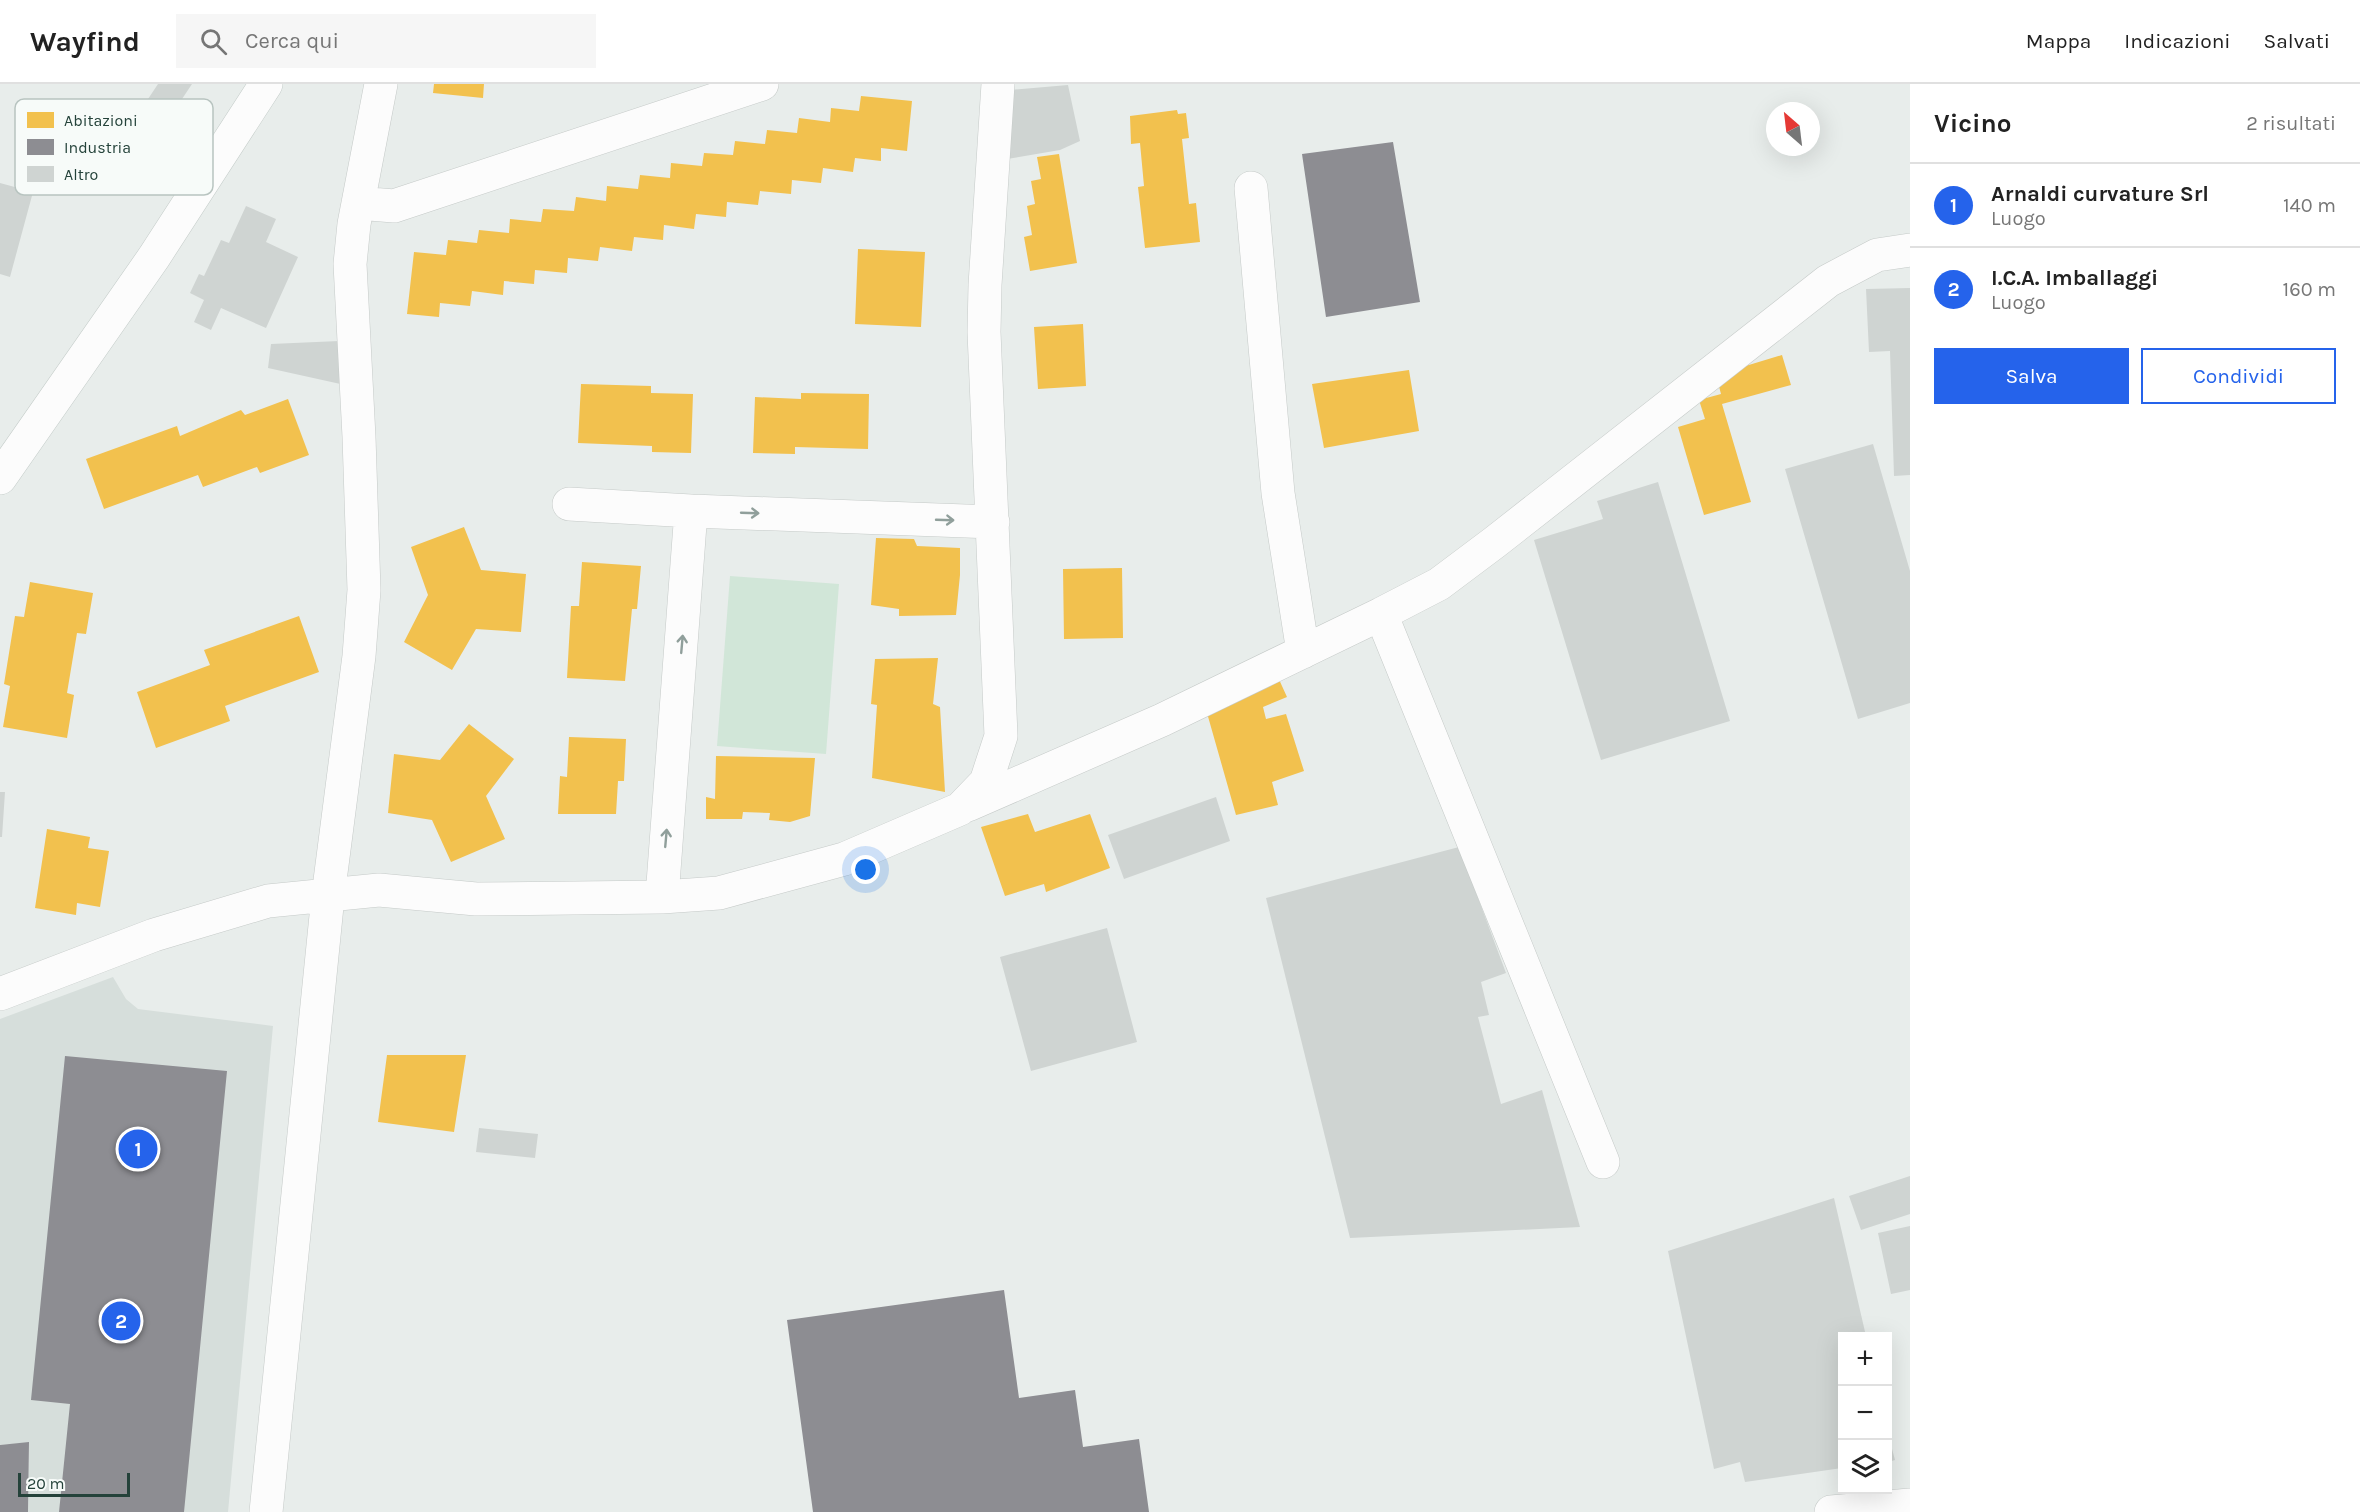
<!DOCTYPE html>
<html lang="it">
<meta charset="utf-8">
<style>
:root{--surface:#fff;--page:#f6f6f6;--text:#222;--muted:#767676;--line:#e0e0e0;--accent:#2563eb}
body{margin:0;font-family:Karla,sans-serif;background:var(--page);color:var(--text)}
.controls{position:absolute;right:18px;bottom:18px;display:grid;overflow:hidden;border-radius:0px;box-shadow:0 6px 24px #0002}
.controls button{width:54px;height:54px;display:grid;place-items:center;padding:0;border:0;border-bottom:2px solid var(--line);background:var(--surface);color:var(--text);font:30px sans-serif}
.compass{position:absolute;left:1766px;top:18px;width:54px;height:54px;border-radius:50%;background:var(--surface);box-shadow:0 6px 24px #0002;rotate:332deg}
.scale{position:absolute;left:18px;bottom:15px;width:112px;box-sizing:border-box;padding-left:6px;border:3px solid #24423a;border-top:0;font-size:16px;line-height:21px;white-space:nowrap;color:#24423a;-webkit-text-stroke:4px #f7fbf9;paint-order:stroke}
.you{position:absolute;left:866px;top:786px;width:21px;height:21px;margin:-15px;border:4px solid #fff;border-radius:50%;background:#1a73e8;box-shadow:0 0 0 9px #1a73e833}
.badge{display:grid;place-items:center;width:39px;height:39px;border-radius:50%;background:var(--accent);color:#fff;font-size:20px;font-weight:700}
.pin{position:absolute;translate:-50% -50%;border:3px solid #fff;box-shadow:0 2px 6px #0006}
.list{margin:0;padding:0;list-style:none}
h2{display:flex;justify-content:space-between;align-items:center;height:78px;margin:0;padding:0 24px;font-size:26px}
h2 small{font-size:20px;font-weight:400;color:var(--muted)}
.list li{display:grid;grid-template-columns:39px 1fr auto;gap:18px;align-items:center;box-sizing:border-box;height:84px;padding:0 24px;border-top:2px solid var(--line)}
.list b{display:block;font-size:22px;white-space:nowrap}
.list p{margin:0;font-size:20px;white-space:nowrap;color:var(--muted)}
.list em{font-size:20px;font-style:normal;color:var(--muted)}
.actions{display:flex;gap:12px;padding:18px 24px}
.actions a{flex:1;padding:14px 0;border:2px solid var(--accent);border-radius:0px;text-align:center;font-size:21px;color:var(--accent)}
.actions .main{background:var(--accent);color:#fff}
.icon{flex:none;width:33px;height:33px;fill:none;stroke:currentColor;stroke-width:2;stroke-linecap:round;stroke-linejoin:round}
.map{position:relative;flex:none;width:1910px;height:1428px;overflow:hidden}
header{display:flex;align-items:center;gap:36px;box-sizing:border-box;height:84px;padding:0 30px;background:var(--surface);border-bottom:2px solid var(--line)}
header strong{font-size:28px}
nav{display:flex;gap:33px;margin-inline-start:auto;font-size:21px}
.search{width:420px;height:54px;background:var(--page);display:flex;align-items:center;gap:15px;box-sizing:border-box;padding:0 21px;border-radius:0px;color:var(--muted);font-size:22px}
main{display:flex}
aside{flex:1;background:var(--surface)}
.map>svg:first-child{display:block}
.built{fill:#d6dedb}
.green{fill:#d1e6d8}
.homes{fill:#f2c14e}
.industry{fill:#8d8d92}
.building{fill:#cfd4d2}
.lines{fill:none;stroke-linecap:round;stroke-linejoin:round}
.street-casing{stroke:#c5cac8;stroke-width:34}
.secondary-casing{stroke:#c3cbc8;stroke-width:34}
.street{stroke:#fcfcfc;stroke-width:33}
.secondary{stroke:#fcfcfc;stroke-width:33}
.oneway{stroke:#909f9b}
.key{fill:#f7fbf9;stroke:#b8c4c0;stroke-width:1.5}
.key-label{font-size:16px;fill:#24423a}
</style>
<header>
<strong>Wayfind</strong>
<div class="search"><svg class="icon" aria-label="search" viewBox="0 0 24 24"><circle cx="10" cy="10" r="6"/><path d="M15 15l6 6"/></svg>Cerca qui</div>
<nav><a>Mappa</a><a>Indicazioni</a><a>Salvati</a></nav>
</header>
<main>
<div class="map">
<svg width="1910" height="1428" viewBox="0 0 1910 1428">
<rect width="100%" height="100%" fill="#e8edeb"/>
<path class="built" d="M113 893 126 915 138 925 273 942 228 1428H28L29 1359 0 1361V935Z"/>
<path class="green" d="M730 492 839 500 826 670 717 662Z"/>
<path class="homes" d="M434 0H484L483 14 433 9Z
M861 12 912 17 907 67 881 64V77L855 74 853 88 823 84 821 99 792 96 791 110 760 107 758 121 727 118 726 133 696 130 694 145 664 141 663 156 634 153 632 167 600 163 598 177 568 174 567 189 535 186 534 200 504 197 503 211 472 207 470 222 440 219 439 233 407 230 414 168 446 171 448 156 477 159 479 146 509 149 510 135 541 138 543 125 574 127 576 113 606 117 607 102 638 105 640 91 670 94 671 79 702 82 704 69 733 71 735 57 765 60 767 46 797 49 799 34 830 38 831 24 859 27Z
M1177 26 1178 30 1186 29 1189 54 1182 55 1189 120 1196 119 1200 158 1145 164 1138 103 1144 102 1140 59 1131 60 1130 32Z
M1059 70 1077 179 1030 187 1024 153 1032 151 1027 122 1035 120 1031 97 1041 95 1037 73Z
M858 165 925 168 921 243 855 240Z
M1083 240 1086 302 1038 305 1034 243Z
M1782 271 1791 301 1722 320 1751 418 1704 431 1678 343 1705 335 1699 316 1721 310 1716 291Z
M1409 286 1419 347 1324 364 1312 300Z
M581 300 651 302V309L693 310 691 369 652 368V362L578 359Z
M801 309 869 310 868 365 795 363V370L753 369 755 313 801 315Z
M288 315 309 371 260 389 257 383 203 403 198 391 104 425 86 375 177 342 180 352 241 326 245 331Z
M464 443 481 486 526 490 521 548 476 545 452 586 404 558 428 511 411 463Z
M876 454 914 455 917 462 960 464V491L956 531 899 532V525L871 521Z
M582 478 641 482 637 525H632L625 597 567 594 571 522H579Z
M1122 484 1123 554 1064 555 1063 485Z
M30 498 93 509 86 550 77 549 67 609 74 611 67 654 3 643 10 602 4 600 15 532 24 533Z
M299 532 319 588 225 622 230 637 156 664 137 608 210 581 204 566Z
M938 574 933 620 940 623 945 708 872 694 877 621 871 620 875 575Z
M1277 591 1287 613 1263 623 1266 635 1286 630 1304 687 1272 698 1278 721 1236 731 1207 629 1233 620V611Z
M469 640 514 675 486 712 505 755 451 778 432 736 388 729 394 670 440 676Z
M569 653 626 655 624 697H618L616 730H558L560 692 567 693Z
M716 672 815 674 810 732 790 738 769 736 770 729 743 728 742 735H706V713L715 715Z
M1028 730 1035 748 1090 730 1110 784 1046 808 1044 800 1005 812 981 743Z
M47 745 90 753 88 764 109 767 100 823 77 819 76 831 35 824Z
M387 971H466L454 1048 378 1038Z"/>
<path class="industry" d="M1393 58 1420 218 1326 233 1302 70Z
M65 972 227 987 184 1428H59L70 1320 31 1316Z
M1004 1206 1019 1314 1075 1306 1083 1363 1139 1355 1149 1428H813L787 1236Z
M29 1358 28 1428H0V1361Z"/>
<path class="building" d="M158 0H192L168 36 188 49 155 98 112 69Z
M1068 1 1080 57 1060 66 1007 75 1010 6Z
M0 99 33 108 10 193 0 190Z
M246 122 276 135 266 158 298 173 266 244 221 224 211 246 194 238 204 216 190 209 199 190 204 192 221 156 229 159Z
M1910 204V391L1894 392 1890 267 1869 268 1866 205Z
M339 257 345 301 268 284 271 260Z
M1873 360 1910 487V619L1858 635 1785 385Z
M1658 398 1730 637 1601 676 1534 456 1603 435 1597 417Z
M0 708H5L2 753H0Z
M1216 713 1230 757 1124 795 1108 751Z
M1459 763 1506 889 1481 898 1489 931 1478 933 1501 1020 1542 1006 1580 1143 1350 1154 1266 814Z
M1107 844 1137 958 1031 987 1000 873Z
M479 1044 538 1050 535 1074 476 1068Z
M1910 1092V1130L1861 1146 1849 1112Z
M1834 1114 1866 1252H1842V1384L1745 1398 1740 1378 1714 1385 1668 1167Z
M1910 1142V1206L1891 1210 1878 1149Z
M1888 1350 1895 1376 1888 1378Z"/>
<g class="lines">
<defs>
<path id="street" d="M1251 104 1278 409 1303 568
M358 119 394 122 762 0
M569 420 691 427 993 438
M1381 530 1603 1078
M968 721 1162 636 1381 530 1439 500 1495 458 1828 197 1877 171 1910 166
M662 813 691 427
M0 910 154 851 268 817 379 806 476 815 662 813 719 809 844 775 960 725 986 698 1001 652 984 248 985 201 998 0
M266 1428 328 812 359 572 364 506 359 353 350 180 354 140 381 0
M1831 1428 1910 1421"/>
<path id="secondary" d="M0 394 154 173 266 0"/>
</defs>
<use href="#street" class="street-casing"/>
<use href="#secondary" class="secondary-casing"/>
<use href="#street" class="street"/>
<use href="#secondary" class="secondary"/>
</g>
<defs><path id="oneway-shaft" d="M-6 0H5M1.5-3L5.5 0L1.5 3" fill="none" stroke-width="1.6" stroke-linecap="round" stroke-linejoin="round" transform="scale(1.5)"/></defs>
<g class="oneway">
<use href="#oneway-shaft" transform="translate(750 429) rotate(2)"/>
<use href="#oneway-shaft" transform="translate(945 436) rotate(2)"/>
<use href="#oneway-shaft" transform="translate(682 560) rotate(-85)"/>
<use href="#oneway-shaft" transform="translate(666 754) rotate(-85)"/>
</g>
<rect x="15" y="15" width="198" height="96" rx="9" class="key"/>
<rect x="27" y="28" width="27" height="16" fill="#f2c14e"/>
<rect x="27" y="55" width="27" height="16" fill="#8d8d92"/>
<rect x="27" y="82" width="27" height="16" fill="#cfd4d2"/>
<g class="key-label">
<text x="64" y="42">Abitazioni</text>
<text x="64" y="69">Industria</text>
<text x="64" y="96">Altro</text>
</g>
</svg>
<div class="controls">
<button>+</button>
<button>−</button>
<button><svg class="icon" aria-label="layers" viewBox="0 0 24 24"><path d="M12 4l9 5-9 5-9-5zM3 14l9 5 9-5"/></svg></button>
</div>
<svg class="compass" viewBox="-18 -18 36 36"><path d="M0-13l5 13h-10z" fill="#e53935"/><path d="M0 13l5-13h-10z" fill="#767676"/></svg>
<div class="scale">20 m</div>
<div class="you"></div>
<div class="pin badge" style="left:138px;top:1065px">1</div>
<div class="pin badge" style="left:121px;top:1237px">2</div>
</div>
<aside>
<h2>Vicino<small>2 risultati</small></h2>
<ul class="list">
<li><span class="badge">1</span><div><b>Arnaldi curvature Srl</b><p>Luogo</p></div><em>140 m</em></li>
<li><span class="badge">2</span><div><b>I.C.A. Imballaggi</b><p>Luogo</p></div><em>160 m</em></li>
</ul>
<div class="actions"><a class="main">Salva</a><a>Condividi</a></div>
</aside>
</main>
